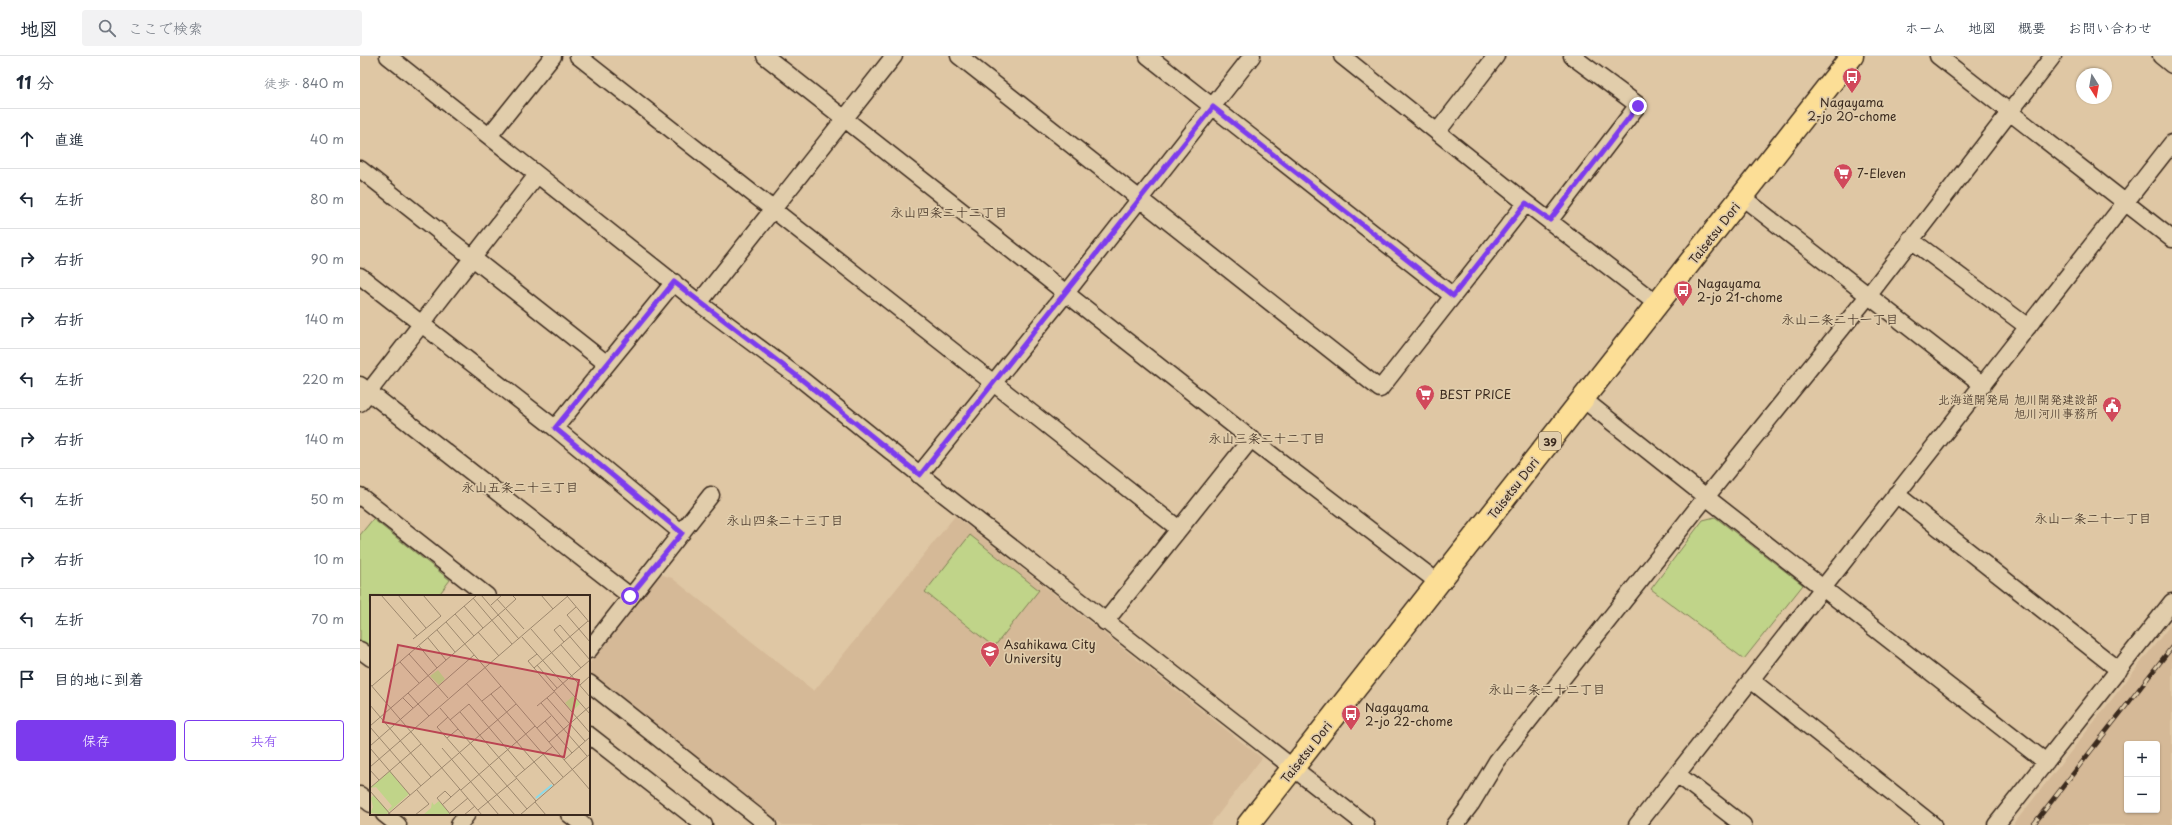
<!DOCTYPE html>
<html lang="ja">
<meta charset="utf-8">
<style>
:root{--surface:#fff;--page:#f2f2f3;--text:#1f2937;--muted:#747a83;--line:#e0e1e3;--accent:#7c3aed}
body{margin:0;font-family:"Playpen Sans","Klee One",sans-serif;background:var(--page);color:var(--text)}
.controls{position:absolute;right:12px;bottom:12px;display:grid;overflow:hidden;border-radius:4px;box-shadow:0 1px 3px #0004}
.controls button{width:36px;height:36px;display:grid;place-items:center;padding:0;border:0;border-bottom:1px solid var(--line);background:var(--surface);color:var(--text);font:20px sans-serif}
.compass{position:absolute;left:1716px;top:12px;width:36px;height:36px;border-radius:50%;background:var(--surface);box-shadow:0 1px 3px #0004;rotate:169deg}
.stop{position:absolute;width:12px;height:12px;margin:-9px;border:3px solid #7c3aed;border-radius:50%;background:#fff}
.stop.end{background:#7c3aed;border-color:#fff;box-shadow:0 1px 4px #0008}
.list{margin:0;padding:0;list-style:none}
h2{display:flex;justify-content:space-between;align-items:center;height:52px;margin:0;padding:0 16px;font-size:17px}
h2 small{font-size:13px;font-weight:400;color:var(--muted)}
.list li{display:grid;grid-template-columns:26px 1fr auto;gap:12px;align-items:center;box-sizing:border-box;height:60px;padding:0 16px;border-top:1px solid var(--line)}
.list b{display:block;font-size:15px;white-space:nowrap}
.list em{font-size:13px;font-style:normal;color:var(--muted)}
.actions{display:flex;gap:8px;padding:12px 16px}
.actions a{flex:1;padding:9px 0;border:1px solid var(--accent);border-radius:4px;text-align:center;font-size:14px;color:var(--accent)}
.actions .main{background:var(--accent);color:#fff}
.icon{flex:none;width:22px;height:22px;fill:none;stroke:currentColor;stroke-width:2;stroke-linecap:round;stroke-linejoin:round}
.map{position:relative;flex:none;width:1812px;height:769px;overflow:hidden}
header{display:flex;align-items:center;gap:24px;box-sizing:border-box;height:56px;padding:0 20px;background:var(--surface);border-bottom:1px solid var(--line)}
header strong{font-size:19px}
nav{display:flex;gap:22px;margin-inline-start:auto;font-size:14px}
.search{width:280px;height:36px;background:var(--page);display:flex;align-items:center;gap:10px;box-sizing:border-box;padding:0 14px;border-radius:4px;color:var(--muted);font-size:15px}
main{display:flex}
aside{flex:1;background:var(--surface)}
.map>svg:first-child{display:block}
.built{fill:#d5b997;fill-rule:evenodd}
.green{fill:#c0d489;stroke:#7e7f54}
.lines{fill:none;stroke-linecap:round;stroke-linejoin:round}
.minor-casing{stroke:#3b2a1e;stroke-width:19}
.highway-casing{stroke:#3b2a1e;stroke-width:25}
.minor{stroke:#e1cdab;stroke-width:16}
.highway{stroke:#fcde96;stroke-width:22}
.rail-casing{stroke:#3b2a1e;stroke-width:4.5}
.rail{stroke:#e1cdab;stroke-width:3;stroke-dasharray:9;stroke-linecap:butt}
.route{stroke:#7c3aed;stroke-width:5}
.labels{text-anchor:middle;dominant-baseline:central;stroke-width:3.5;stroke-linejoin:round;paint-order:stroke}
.shield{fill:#e1cdab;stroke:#6d5b48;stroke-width:1}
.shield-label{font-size:11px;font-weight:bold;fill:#3b2a1e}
.poi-label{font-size:12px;fill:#3b2a1e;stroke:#e1cdab;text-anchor:start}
.street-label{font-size:12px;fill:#3b2a1e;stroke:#e1cdab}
.neighbourhood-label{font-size:13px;fill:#3b2a1e;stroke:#e1cdab}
.inset-river{fill:none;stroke:#8bdae9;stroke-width:2}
.inset-road{fill:none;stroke:#9d886e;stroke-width:1}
.view{fill:#ba4452;fill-opacity:0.15;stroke:#ba4452;stroke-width:2}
.inset-edge{fill:none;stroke:#3b2a1e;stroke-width:2}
</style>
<header>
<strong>地図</strong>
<div class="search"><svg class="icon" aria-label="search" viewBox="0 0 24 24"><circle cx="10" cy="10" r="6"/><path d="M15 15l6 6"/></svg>ここで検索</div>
<nav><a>ホーム</a><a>地図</a><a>概要</a><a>お問い合わせ</a></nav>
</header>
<main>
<aside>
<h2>11 分<small>徒歩 · 840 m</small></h2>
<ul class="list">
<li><svg class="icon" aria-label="ahead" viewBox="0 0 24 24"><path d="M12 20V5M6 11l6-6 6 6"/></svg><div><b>直進</b></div><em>40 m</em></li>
<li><svg class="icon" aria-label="left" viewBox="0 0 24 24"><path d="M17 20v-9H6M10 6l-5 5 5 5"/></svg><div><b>左折</b></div><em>80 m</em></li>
<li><svg class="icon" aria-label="right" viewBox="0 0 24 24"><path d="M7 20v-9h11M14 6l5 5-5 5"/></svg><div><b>右折</b></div><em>90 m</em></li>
<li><svg class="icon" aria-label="right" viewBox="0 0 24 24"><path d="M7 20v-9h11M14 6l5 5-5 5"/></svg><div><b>右折</b></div><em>140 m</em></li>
<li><svg class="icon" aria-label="left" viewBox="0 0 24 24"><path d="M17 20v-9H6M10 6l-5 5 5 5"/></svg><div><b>左折</b></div><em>220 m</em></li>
<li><svg class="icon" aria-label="right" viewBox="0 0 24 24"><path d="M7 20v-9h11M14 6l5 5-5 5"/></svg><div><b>右折</b></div><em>140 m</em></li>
<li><svg class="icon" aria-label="left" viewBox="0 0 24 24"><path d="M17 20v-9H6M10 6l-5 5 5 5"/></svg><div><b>左折</b></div><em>50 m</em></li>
<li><svg class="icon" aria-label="right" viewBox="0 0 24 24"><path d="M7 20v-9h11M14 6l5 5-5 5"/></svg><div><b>右折</b></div><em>10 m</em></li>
<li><svg class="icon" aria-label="left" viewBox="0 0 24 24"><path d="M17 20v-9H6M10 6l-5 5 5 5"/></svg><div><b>左折</b></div><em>70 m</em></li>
<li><svg class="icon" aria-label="arrive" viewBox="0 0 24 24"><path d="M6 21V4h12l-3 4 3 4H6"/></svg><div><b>目的地に到着</b></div></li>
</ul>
<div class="actions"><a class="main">保存</a><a>共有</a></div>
</aside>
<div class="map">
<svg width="1812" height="769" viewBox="0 0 1812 769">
<rect width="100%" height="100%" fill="#dfc7a4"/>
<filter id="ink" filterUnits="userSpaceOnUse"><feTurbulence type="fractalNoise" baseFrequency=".025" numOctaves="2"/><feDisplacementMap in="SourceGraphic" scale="8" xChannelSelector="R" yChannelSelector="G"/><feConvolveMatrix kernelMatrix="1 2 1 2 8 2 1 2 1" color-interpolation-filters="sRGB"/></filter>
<g filter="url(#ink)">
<path class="built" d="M595 460 902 702 850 769H423L229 617V608L300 518 312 522 454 635Z
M1812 567V769H1653ZM1767 688H1797V754H1767Z"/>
<path class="green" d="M1355 461 1443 529 1384 603 1291 533 1343 464Z
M13 463 90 524 78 540H11V593L0 584V479Z
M610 479 679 534 634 591 565 536Z"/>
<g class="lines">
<defs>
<path id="minor" d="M28 0 339 247 441 323 585 439 1006 769
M218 0 819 473
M405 0 891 383 1079 527
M599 0 1020 333 1166 147
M788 0 1093 240
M982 0 1166 147 1297 248
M1578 0 1812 183
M1801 0 1812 9
M1078 75 1136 0
M129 80 193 0
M0 113 247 308
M1382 141 1623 329
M1190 164 1278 49 1212 0
M1550 183 1668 271
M0 220 195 372 322 477
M339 247 534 0
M0 329 270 540
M1223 343 1346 441 1686 706
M0 347 177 119
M195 372 314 226
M559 419 706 237 892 0
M1536 438 1759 614
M0 440 127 540
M745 566 891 383
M0 594 11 602
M229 594 351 439
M1391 624 1573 769
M229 627 408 769
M229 679 344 769
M1317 718 1383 769
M0 739 11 748
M24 758 38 769
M209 758 223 769
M99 769 107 758
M1095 769 1111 748 1137 705 1346 441 1508 240 1693 0
M1277 769 1812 87
M1636 769 1812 546"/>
<path id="highway" d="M888 769 1492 0"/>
</defs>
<use href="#minor" class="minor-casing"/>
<use href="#highway" class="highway-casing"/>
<use href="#minor" class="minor"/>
<use href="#highway" class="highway"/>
<defs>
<path id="rail" d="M1673 769 1812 591"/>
</defs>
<use href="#rail" class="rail-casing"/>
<use href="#rail" class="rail"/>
</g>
</g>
<g class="lines" filter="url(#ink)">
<path class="route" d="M270 540 322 477 195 372 314 226 441 323 560 419 853 51 1093 240 1166 147 1190 164 1278 50"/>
</g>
<defs>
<symbol id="bus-pin" viewBox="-11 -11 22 30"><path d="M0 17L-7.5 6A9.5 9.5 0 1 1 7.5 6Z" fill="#d1495b" stroke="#e1cdab"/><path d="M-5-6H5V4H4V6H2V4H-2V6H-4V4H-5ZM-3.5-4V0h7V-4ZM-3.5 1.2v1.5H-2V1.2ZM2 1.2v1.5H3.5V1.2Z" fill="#fff"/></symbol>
<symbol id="supermarket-pin" viewBox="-11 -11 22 30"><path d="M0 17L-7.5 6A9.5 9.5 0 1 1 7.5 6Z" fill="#d1495b" stroke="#e1cdab"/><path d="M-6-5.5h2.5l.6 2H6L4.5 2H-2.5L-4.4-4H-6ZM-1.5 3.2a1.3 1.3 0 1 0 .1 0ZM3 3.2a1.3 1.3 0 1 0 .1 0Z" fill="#fff"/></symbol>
<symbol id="civic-pin" viewBox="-11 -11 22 30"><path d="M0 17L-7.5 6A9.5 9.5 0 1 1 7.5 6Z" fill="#d1495b" stroke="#e1cdab"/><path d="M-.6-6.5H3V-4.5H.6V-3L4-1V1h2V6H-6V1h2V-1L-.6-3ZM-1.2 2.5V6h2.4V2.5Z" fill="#fff"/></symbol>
<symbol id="university-pin" viewBox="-11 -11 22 30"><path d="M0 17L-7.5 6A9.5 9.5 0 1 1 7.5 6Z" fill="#d1495b" stroke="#e1cdab"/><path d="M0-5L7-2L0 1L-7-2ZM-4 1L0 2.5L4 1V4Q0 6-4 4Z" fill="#fff"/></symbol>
</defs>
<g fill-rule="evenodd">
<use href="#bus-pin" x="1481" y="10" width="22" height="30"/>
<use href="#supermarket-pin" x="1472" y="106" width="22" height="30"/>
<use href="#bus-pin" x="1312" y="223" width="22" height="30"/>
<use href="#supermarket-pin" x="1054" y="327" width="22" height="30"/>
<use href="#civic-pin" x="1741" y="339" width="22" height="30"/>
<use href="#university-pin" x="619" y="584" width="22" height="30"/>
<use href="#bus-pin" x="980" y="647" width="22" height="30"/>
</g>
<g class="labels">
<rect class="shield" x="1179" y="376" width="22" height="18" rx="3"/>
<g class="shield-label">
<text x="1190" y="385">39</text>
</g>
<g class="poi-label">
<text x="1492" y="46" text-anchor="middle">Nagayama<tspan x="1492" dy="14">2-jo 20-chome</tspan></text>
<text x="1497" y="117">7-Eleven</text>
<text x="1337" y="227">Nagayama<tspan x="1337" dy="14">2-jo 21-chome</tspan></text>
<text x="1079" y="338">BEST PRICE</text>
<text x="1738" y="343" text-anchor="end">北海道開発局 旭川開発建設部<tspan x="1738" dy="14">旭川河川事務所</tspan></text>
<text x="644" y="588">Asahikawa City<tspan x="644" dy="14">University</tspan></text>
<text x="1005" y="651">Nagayama<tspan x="1005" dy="14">2-jo 22-chome</tspan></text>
</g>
<g class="street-label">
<text transform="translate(1354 177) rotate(-52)">Taisetsu Dori</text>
<text transform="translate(1153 432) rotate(-52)">Taisetsu Dori</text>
<text transform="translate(946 696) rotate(-52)">Taisetsu Dori</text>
</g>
<g class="neighbourhood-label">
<text x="589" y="155">永山四条二十二丁目</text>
<text x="1480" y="262">永山二条二十一丁目</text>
<text x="907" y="381">永山三条二十二丁目</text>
<text x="160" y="430">永山五条二十三丁目</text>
<text x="1733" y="461">永山一条二十一丁目</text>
<text x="425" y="463">永山四条二十三丁目</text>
<text x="1187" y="632">永山二条二十二丁目</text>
</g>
</g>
<g transform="translate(10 539)">
<rect width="220" height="220" fill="#dfc7a4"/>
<path d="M68 75 75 84 69 90 60 81ZM203 101 210 109 202 116 195 108ZM20 176 39 199 20 216 18 215 22 211 6 192 0 193ZM4 200 19 217 16 220 0 218 3 212 1 203ZM69 206 81 220H53L61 213 62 207 64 210Z" fill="#c0d489"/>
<path class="inset-river" d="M166 203 182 190"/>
<path class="inset-road" d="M11 0 47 41M28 0 56 33M111 0 149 44M171 0 183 14M197 1 220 28M103 3 142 49M127 4 154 34M121 10 132 0M94 11 113 33M206 12 197 20 220 47M85 19 104 41M76 27 220 195M161 34 220 102M67 35 85 57M108 37 129 61M152 42 220 119M58 43 76 65M43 44 71 21 53 0M194 47 184 35 190 30 220 65M191 50 211 73M49 51 67 73M39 59 78 103M167 59 158 66 220 138M30 67 49 88M167 70 187 93M164 73 218 26M96 88 184 190M0 89 112 220M210 90 220 81M2 91 107 0M184 96 220 65M38 98 59 121M121 99 193 182M33 103 43 113M177 103 215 146M112 106 131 91M171 108 217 161M0 110 61 182M167 111 184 97M70 113 157 214M90 117 166 206M78 122 67 132 145 220M80 125 99 109 155 175M175 126 202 158M0 131 135 14 146 4 142 0M0 132 51 191M167 133 181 121M77 143 88 134M179 147 220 111M0 151 104 60M0 153 40 200M72 153 129 220M194 165 220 142M0 172 199 0M0 175 9 185M146 182 183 151M0 193 51 149M91 195 165 131M0 196 21 220M81 202 75 196 67 203 81 220M165 207 176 220M72 210 90 194M108 215 147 183M80 218 98 203M17 220 146 109M45 220 59 209 47 195M94 220 105 211M150 220 220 159"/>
<path class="view" d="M28 50 209 85 194 162 13 127Z"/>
<rect width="220" height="220" class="inset-edge"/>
</g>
</svg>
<div class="controls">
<button>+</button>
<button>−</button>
</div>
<svg class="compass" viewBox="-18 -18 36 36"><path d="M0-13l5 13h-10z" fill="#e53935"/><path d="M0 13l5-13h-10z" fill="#747a83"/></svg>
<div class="stop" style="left:270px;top:540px"></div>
<div class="stop end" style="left:1278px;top:50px"></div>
</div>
</main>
